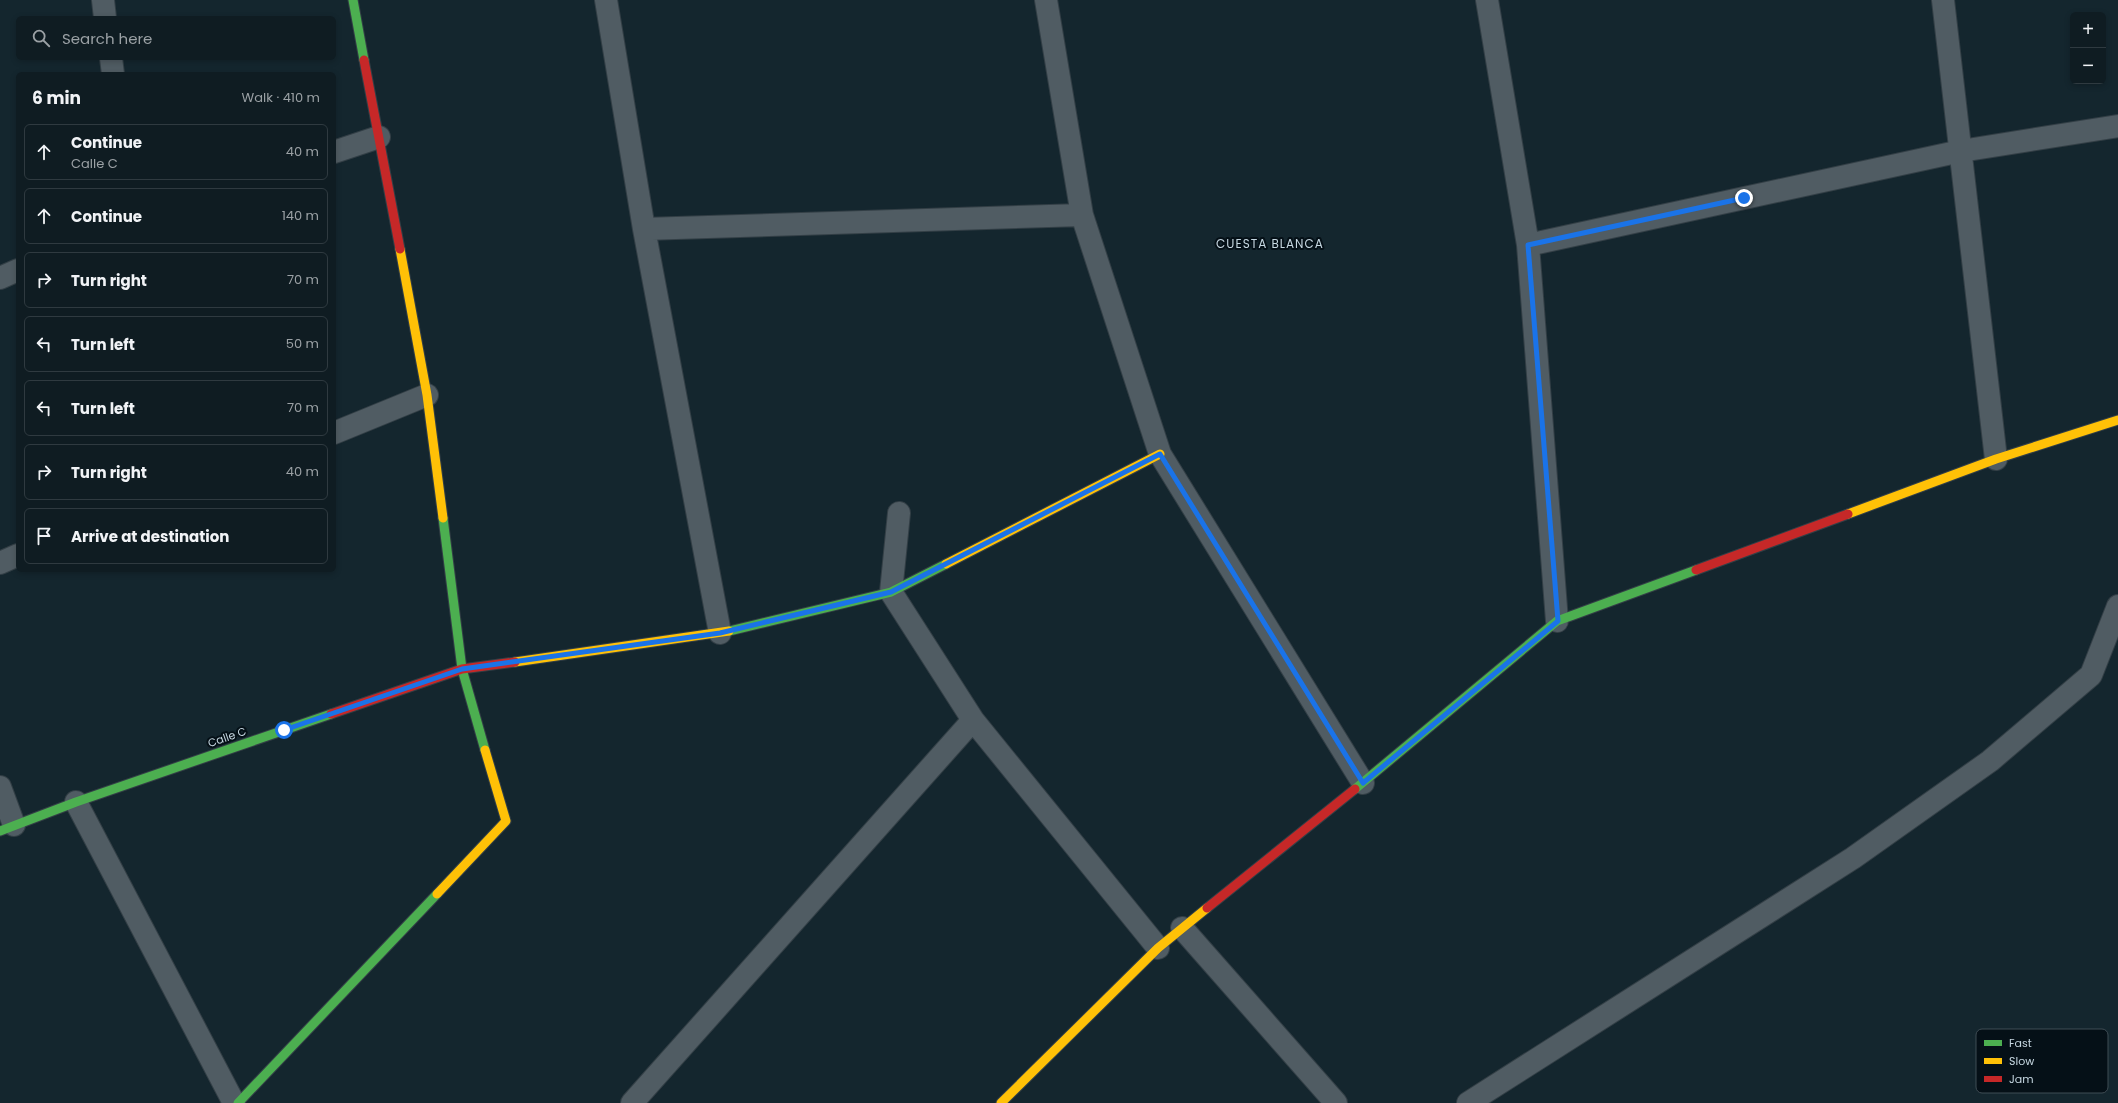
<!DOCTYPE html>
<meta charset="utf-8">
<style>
:root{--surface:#0f1c22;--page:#1d292f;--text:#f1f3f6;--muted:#9ba1a5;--line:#2f3a40}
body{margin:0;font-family:Poppins,sans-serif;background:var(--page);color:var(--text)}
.controls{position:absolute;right:12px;top:12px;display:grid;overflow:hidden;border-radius:6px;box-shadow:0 2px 6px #0003}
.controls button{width:36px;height:36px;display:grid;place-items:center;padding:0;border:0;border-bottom:1px solid var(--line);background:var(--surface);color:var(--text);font:20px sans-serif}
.stop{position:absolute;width:12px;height:12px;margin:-9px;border:3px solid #1a73e8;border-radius:50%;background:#fff}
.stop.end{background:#1a73e8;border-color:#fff;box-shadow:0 1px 4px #0008}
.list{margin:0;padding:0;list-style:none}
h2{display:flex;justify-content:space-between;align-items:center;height:52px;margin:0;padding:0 16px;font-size:17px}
h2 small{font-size:13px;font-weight:400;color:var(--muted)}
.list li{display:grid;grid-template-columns:26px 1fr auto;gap:12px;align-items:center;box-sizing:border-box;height:56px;margin:0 8px 8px;padding:0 8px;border:1px solid var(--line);border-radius:6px}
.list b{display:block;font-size:15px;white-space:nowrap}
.list p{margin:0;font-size:13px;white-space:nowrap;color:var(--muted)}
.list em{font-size:13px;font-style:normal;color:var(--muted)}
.icon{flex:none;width:22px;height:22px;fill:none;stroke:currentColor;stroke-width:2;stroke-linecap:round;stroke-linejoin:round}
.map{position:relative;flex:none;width:2118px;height:1103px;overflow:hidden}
.search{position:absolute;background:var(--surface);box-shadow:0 2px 6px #0003;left:16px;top:16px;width:320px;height:44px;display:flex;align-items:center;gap:10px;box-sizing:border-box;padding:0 14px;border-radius:6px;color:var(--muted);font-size:15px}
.panel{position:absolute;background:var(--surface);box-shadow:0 2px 6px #0003;left:16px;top:72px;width:320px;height:500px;border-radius:6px}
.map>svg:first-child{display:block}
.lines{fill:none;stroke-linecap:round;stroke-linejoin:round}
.street-casing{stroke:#333f46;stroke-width:24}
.fast-casing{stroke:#333f46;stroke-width:11}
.slow-casing{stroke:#333f46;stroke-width:11}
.jam-casing{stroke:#333f46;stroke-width:11}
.street{stroke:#505c63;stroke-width:22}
.fast{stroke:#4caf50;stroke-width:9}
.slow{stroke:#ffc107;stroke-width:9}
.jam{stroke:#c62828;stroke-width:9}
.route{stroke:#1a73e8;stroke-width:5}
.labels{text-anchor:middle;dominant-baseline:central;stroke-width:4;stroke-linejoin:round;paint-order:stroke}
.street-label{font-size:11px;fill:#c6d7e1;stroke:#051017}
.neighbourhood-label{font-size:12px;letter-spacing:1px;fill:#c6d7e1;stroke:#051017}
.key{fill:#051017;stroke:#3f4c54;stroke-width:1}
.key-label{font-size:11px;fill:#c6d7e1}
</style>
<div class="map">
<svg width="2118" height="1103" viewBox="0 0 2118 1103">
<rect width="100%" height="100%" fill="#14262e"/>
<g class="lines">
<defs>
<path id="street" d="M103 0 105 18
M606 0 644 229 720 633
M1046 0 1082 215 1160 454 1363 783
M1487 0 1528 245 1557 621
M1943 0 1996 459
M111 58 113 74
M334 152 379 137
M644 229 1082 215
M1528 245 1961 151 2118 126
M0 278 18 270
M334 433 427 395
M899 513 891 592 973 720 1158 948
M0 563 18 555
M0 787 14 825
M76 802 234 1103
M1182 928 1336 1103
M632 1103 973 720
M1468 1103 1853 858 1990 761 2091 675 2118 606"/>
<path id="fast" d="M353 0 364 60
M443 518 462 669 485 750
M729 631 891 592 946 564
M1355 789 1557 621 1696 570
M0 831 76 802 331 714
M238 1103 437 894"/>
<path id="slow" d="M400 249 427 395 443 518
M1848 514 1996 459 2118 420
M946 564 1160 454
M515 662 729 631
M437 894 506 821 485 750
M1001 1103 1158 948 1207 908"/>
<path id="jam" d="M364 60 400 249
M1696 570 1848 514
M331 714 462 669 515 662
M1207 908 1355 789"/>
</defs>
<use href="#street" class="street-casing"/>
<use href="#fast" class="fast-casing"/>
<use href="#slow" class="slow-casing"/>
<use href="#jam" class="jam-casing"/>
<use href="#street" class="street"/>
<use href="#fast" class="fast"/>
<use href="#slow" class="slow"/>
<use href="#jam" class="jam"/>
</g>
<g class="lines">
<path class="route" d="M284 730 462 669 720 633 891 592 1160 454 1363 783 1558 621 1528 245 1744 198"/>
</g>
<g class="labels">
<g class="street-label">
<text transform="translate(227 737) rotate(-19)">Calle C</text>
</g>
<g class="neighbourhood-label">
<text x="1270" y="243">CUESTA BLANCA</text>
</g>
</g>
<rect x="1976" y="1029" width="132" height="64" rx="6" class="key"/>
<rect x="1984" y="1040" width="18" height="6" fill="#4caf50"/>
<rect x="1984" y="1058" width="18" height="6" fill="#ffc107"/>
<rect x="1984" y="1076" width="18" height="6" fill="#c62828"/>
<g class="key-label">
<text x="2009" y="1047">Fast</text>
<text x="2009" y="1065">Slow</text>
<text x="2009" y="1083">Jam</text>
</g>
</svg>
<div class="controls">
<button>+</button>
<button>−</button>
</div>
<div class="stop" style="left:284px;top:730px"></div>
<div class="stop end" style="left:1744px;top:198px"></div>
<div class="search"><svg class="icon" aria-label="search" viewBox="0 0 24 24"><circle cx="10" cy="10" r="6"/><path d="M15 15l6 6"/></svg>Search here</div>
<section class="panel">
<h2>6 min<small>Walk · 410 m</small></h2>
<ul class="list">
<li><svg class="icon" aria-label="ahead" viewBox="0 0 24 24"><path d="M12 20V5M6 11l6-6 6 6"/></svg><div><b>Continue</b><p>Calle C</p></div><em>40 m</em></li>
<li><svg class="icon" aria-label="ahead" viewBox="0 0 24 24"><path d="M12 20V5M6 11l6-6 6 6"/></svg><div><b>Continue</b></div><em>140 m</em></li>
<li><svg class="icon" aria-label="right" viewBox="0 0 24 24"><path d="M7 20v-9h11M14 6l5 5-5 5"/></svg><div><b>Turn right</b></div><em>70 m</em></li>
<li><svg class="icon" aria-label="left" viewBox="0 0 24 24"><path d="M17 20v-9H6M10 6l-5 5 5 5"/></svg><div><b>Turn left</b></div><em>50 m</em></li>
<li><svg class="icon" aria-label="left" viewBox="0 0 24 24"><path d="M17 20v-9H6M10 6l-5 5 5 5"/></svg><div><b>Turn left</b></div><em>70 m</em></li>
<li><svg class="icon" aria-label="right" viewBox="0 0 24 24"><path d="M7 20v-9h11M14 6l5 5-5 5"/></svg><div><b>Turn right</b></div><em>40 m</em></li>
<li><svg class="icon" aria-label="arrive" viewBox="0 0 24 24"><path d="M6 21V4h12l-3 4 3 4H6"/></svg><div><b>Arrive at destination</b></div></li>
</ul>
</section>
</div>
